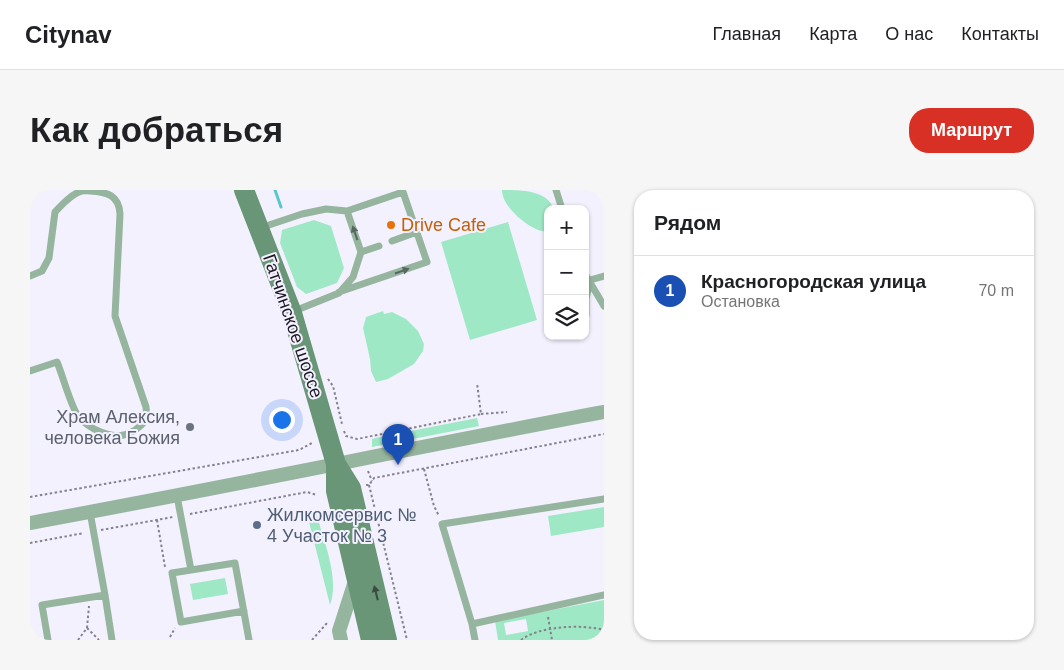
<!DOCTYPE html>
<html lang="ru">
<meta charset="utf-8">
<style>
:root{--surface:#fff;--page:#f6f6f6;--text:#202124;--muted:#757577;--line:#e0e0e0;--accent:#d93025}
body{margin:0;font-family:Arial,sans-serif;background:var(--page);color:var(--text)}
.controls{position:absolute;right:15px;top:15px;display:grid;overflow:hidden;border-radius:10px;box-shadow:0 1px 4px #0004}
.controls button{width:45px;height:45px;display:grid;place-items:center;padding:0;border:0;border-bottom:1px solid var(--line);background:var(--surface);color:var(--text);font:25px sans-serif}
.you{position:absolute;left:251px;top:229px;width:18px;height:18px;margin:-12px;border:4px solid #fff;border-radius:50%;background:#1a73e8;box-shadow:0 0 0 8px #1a73e833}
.badge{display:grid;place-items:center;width:32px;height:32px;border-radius:50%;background:var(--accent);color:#fff;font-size:16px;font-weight:700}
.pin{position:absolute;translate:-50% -41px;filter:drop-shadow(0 1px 2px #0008)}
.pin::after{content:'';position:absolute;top:26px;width:18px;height:15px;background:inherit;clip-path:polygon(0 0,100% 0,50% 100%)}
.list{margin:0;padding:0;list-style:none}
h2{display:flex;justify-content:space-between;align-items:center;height:65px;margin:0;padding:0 20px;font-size:21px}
h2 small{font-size:16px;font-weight:400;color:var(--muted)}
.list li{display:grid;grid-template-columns:32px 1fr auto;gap:15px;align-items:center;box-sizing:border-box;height:70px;padding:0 20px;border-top:1px solid var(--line)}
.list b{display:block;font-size:19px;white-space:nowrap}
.list p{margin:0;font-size:16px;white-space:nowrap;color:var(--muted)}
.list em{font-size:16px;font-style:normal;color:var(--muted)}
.icon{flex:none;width:28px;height:28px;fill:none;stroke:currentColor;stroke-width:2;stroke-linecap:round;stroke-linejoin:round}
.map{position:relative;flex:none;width:574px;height:450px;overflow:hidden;border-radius:20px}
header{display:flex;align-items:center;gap:30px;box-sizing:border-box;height:70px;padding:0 25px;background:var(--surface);border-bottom:1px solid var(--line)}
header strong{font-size:24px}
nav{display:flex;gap:28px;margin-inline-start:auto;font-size:18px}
.intro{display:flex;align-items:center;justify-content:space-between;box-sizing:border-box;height:120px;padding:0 30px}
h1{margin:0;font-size:35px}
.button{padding:12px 22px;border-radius:20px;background:var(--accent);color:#fff;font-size:18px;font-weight:700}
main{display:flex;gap:30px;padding:0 30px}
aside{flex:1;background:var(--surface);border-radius:20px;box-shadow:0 1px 4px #0004}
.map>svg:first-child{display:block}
.green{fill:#9fe8c6;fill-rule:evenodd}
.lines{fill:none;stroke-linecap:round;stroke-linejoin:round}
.stream{stroke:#58c8cc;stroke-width:3}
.path{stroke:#85828e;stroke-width:2;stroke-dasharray:2.5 2.5;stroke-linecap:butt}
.service{stroke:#96b59f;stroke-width:7}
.minor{stroke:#96b59f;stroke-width:14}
.secondary{stroke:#689676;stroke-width:20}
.oneway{fill:#586661}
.oneway2{fill:#3a4a44}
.food-dot{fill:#e8710a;stroke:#f4f1fe;stroke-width:2}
.worship-dot{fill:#6b7280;stroke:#f4f1fe;stroke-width:2}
.service-dot{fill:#5c6f8a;stroke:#f4f1fe;stroke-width:2}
.labels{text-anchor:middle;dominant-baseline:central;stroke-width:4;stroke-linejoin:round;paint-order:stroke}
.food-label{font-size:18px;fill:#c56008;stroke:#f4f1fe;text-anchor:start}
.street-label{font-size:18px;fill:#1b1823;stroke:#f4f1fe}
.worship-label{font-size:18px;fill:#5b616d;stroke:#f4f1fe;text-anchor:end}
.service-label{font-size:18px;fill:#4e5e75;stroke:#f4f1fe;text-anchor:start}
</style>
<header>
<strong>Citynav</strong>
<nav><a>Главная</a><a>Карта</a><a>О нас</a><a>Контакты</a></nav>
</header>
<div class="intro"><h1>Как добраться</h1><a class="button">Маршрут</a></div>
<main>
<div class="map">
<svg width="574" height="450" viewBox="0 0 574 450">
<rect width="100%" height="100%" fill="#f4f1fe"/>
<path class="green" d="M472 0C491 0 517 0 524 19H518V42C514 41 509 41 506 39 492 33 472 15 472 0Z
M284 30 301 36 314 78 307 93 276 104 267 97 250 53 252 40Z
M478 32 507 130 440 150 411 52Z
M353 121 354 124 362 122 376 129 388 141 394 154 393 161 384 174 358 189 346 192 341 181 340 169 333 138 336 127Z
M447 228 449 236 342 257V249L345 248Z
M574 317V337L521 346 518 326Z
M281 320 286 322C293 349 310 388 300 415L277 324Z
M195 388 198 404 163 410 160 394Z
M574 410V450H468L465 431ZM496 429 498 441 476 445 474 433Z"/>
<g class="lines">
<path class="stream" d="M245 0 251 17"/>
<path class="path" d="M298 189 303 196 312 234
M451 224 477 222
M314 241 316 246 327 249 451 224 447 193
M394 279 404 316 409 326
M338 281 342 291
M336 295H339L344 288 574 244
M339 295 377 450
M0 307 269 260 282 253
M160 324 277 302 287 305
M127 330 135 377
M71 340 143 327
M0 353 54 343
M518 427 522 450
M57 438 69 450
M140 447 145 438
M48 450 57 438 59 416
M282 450 297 433
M491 450C509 436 552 434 574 440"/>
<path class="service" d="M526 0 532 19
M230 38 272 24 296 19 317 21 331 62 323 87 309 103 262 122
M362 51 387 42
M331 62 349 56
M555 84 574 116
M0 86 12 81 19 68 25 22C32 15 39 6 49 2 53 0 56 1 60 1 77 2 89 5 90 24L85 126 116 217 117 229C102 247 87 250 66 240 59 236 53 233 48 226 40 214 33 186 27 172L0 181
M560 90 574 86
M309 102 397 72 373 2 317 21
M556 125V109L560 90
M147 306 161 380 205 373 219 450
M60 322 75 405
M161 380 142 383 151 432 214 421
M442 434 574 405
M18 450 12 415 75 405 82 450
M445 450 442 434 412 334 574 309"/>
<path class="minor" d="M0 333C192 298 382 258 574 222
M311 450 309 441 326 388"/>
<path class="secondary" d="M214 0 262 123 306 274 321 298 357 450
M306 274V301L341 450"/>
</g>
<defs><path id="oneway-solid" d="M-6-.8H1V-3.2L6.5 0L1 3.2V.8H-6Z" transform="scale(1.25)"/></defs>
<g class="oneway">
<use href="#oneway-solid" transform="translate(325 43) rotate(-109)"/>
<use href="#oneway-solid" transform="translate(372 81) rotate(-19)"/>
</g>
<use class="oneway2" href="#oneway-solid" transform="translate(346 403) rotate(-104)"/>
<circle class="food-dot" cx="361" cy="35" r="5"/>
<circle class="worship-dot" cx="160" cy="237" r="5"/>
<circle class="service-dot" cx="227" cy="335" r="5"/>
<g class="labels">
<g class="food-label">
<text x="371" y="35">Drive Cafe</text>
</g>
<g class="street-label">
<text transform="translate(263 136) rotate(71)">Гатчинское шоссе</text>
</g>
<g class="worship-label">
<text x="150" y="227">Храм Алексия,<tspan x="150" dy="21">человека Божия</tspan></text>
</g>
<g class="service-label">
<text x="237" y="325">Жилкомсервис №<tspan x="237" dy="21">4 Участок № 3</tspan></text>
</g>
</g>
</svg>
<div class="controls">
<button>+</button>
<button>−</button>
<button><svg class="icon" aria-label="layers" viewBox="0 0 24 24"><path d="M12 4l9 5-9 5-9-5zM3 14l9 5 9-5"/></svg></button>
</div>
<div class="you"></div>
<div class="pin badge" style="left:368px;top:275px;background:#1a4fb4">1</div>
</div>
<aside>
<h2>Рядом<small></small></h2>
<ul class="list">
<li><span class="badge" style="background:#1a4fb4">1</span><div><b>Красногородская улица</b><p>Остановка</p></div><em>70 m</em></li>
</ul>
</aside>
</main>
